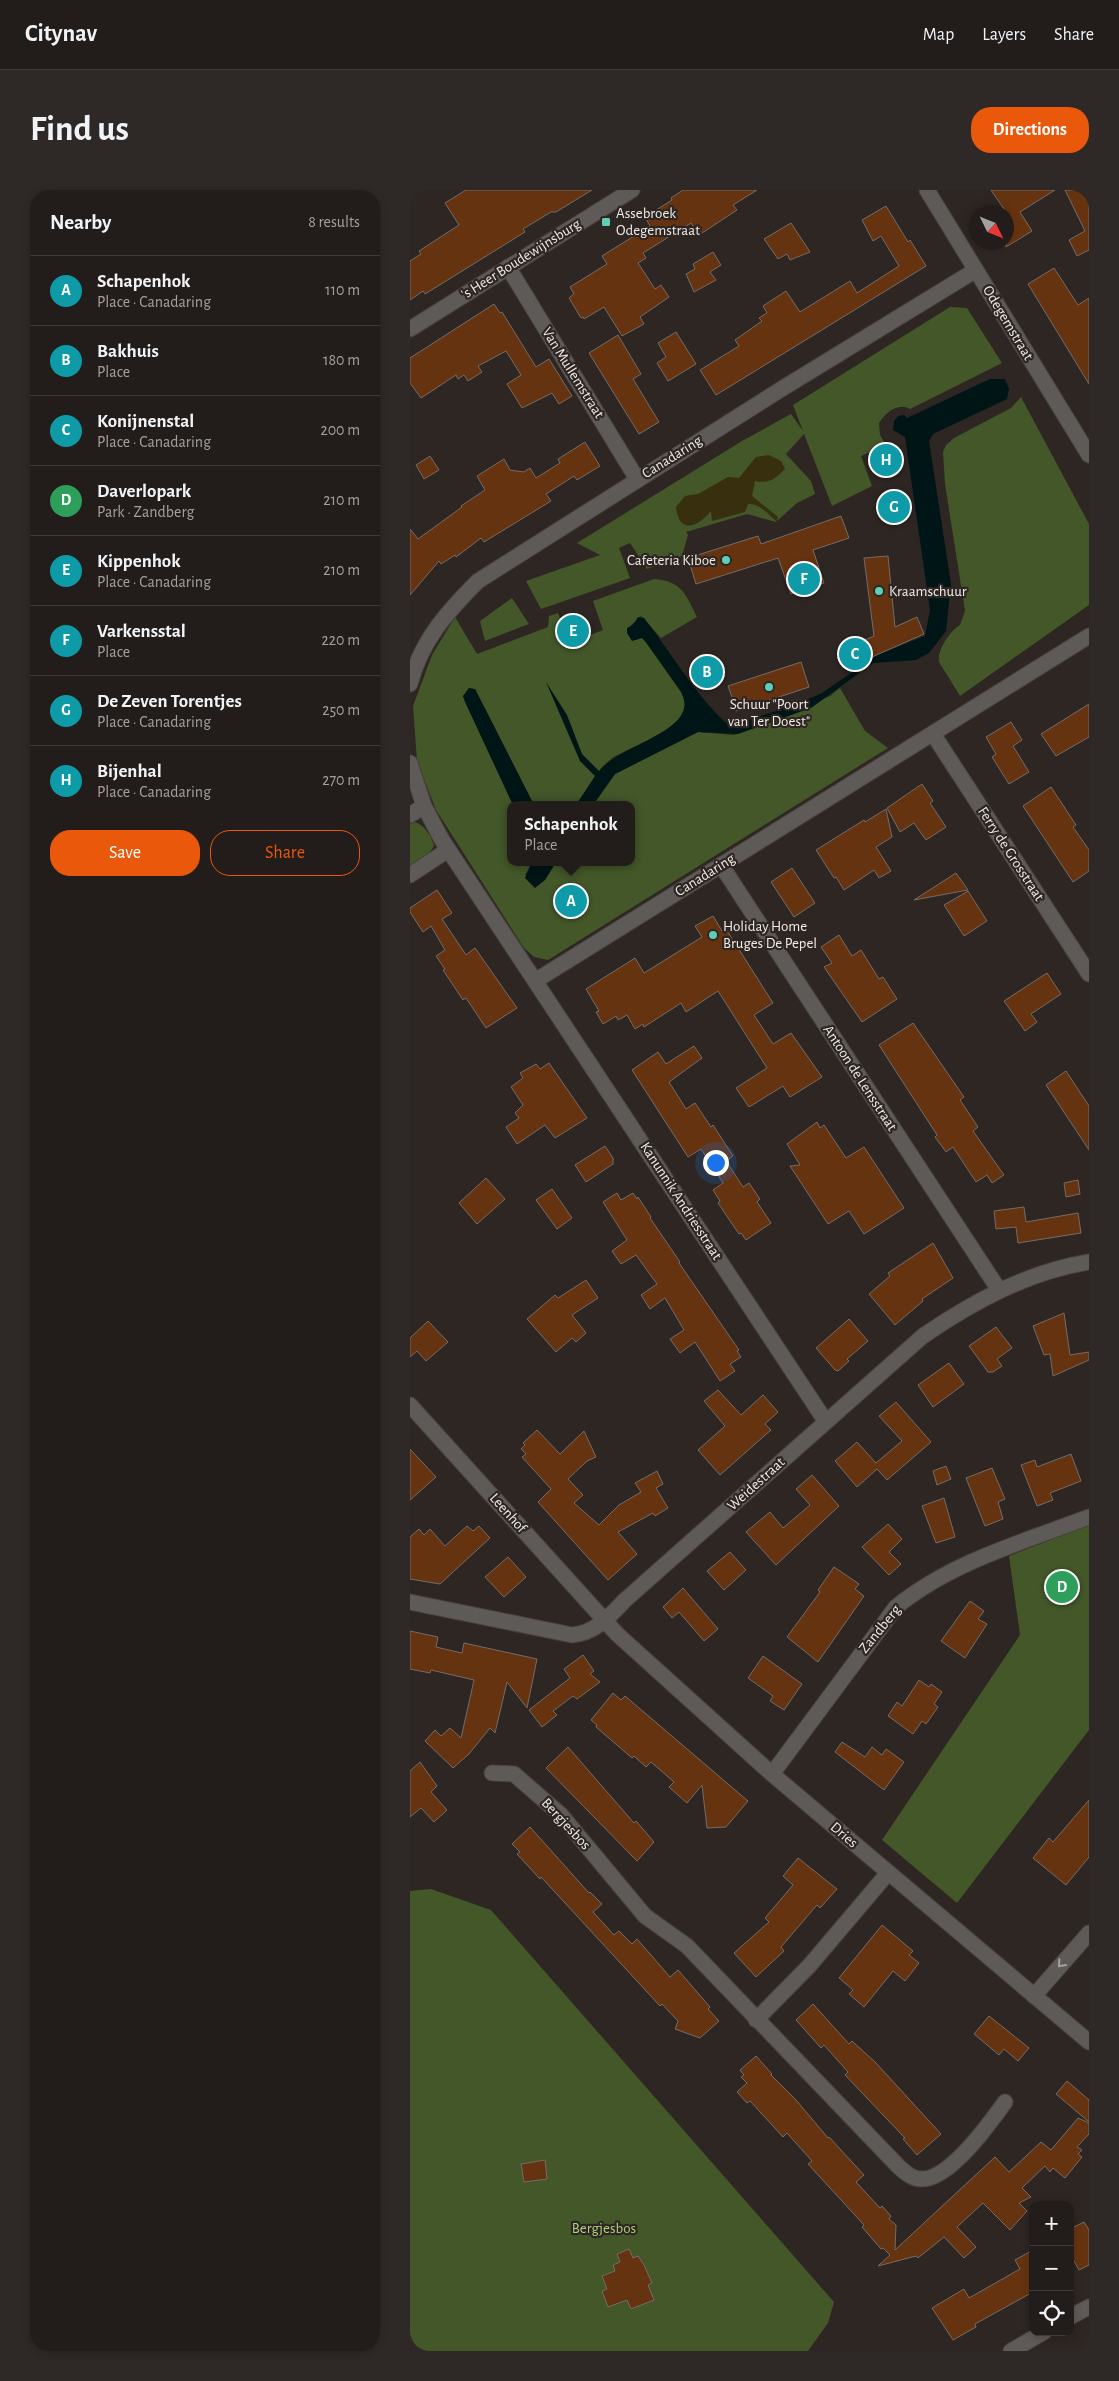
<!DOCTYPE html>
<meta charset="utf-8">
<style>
:root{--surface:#221c1a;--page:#2e2927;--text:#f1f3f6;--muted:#a2a1a2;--line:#3f3a39;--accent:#ea580c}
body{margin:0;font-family:"Alegreya Sans",sans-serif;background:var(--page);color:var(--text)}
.controls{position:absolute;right:15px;bottom:15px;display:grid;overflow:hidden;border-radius:10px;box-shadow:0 2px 8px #0003}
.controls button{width:45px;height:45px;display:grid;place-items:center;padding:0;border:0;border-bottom:1px solid var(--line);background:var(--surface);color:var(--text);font:25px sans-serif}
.compass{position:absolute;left:559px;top:15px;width:45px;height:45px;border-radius:50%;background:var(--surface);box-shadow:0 2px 8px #0003;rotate:133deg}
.you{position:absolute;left:305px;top:972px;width:18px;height:18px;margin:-12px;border:4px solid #fff;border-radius:50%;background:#1a73e8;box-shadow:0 0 0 8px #1a73e833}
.badge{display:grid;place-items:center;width:32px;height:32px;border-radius:50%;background:var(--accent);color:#fff;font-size:16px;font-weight:700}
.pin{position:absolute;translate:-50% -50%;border:2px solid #fff;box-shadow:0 1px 5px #0006}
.popup{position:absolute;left:97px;top:611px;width:128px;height:65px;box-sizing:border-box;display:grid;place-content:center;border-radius:10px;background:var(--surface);filter:drop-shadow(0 1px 4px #0005);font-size:16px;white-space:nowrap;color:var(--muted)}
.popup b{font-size:19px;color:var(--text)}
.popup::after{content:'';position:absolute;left:50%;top:100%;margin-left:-10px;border:10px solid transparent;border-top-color:var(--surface)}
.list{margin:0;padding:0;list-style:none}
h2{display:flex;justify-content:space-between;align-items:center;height:65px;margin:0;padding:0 20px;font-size:21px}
h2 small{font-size:16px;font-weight:400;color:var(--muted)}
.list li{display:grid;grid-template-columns:32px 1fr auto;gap:15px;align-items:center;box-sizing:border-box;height:70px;padding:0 20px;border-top:1px solid var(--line)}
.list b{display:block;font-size:19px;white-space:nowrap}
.list p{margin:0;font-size:16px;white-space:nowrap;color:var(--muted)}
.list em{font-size:16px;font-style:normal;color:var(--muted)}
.actions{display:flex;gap:10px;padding:15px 20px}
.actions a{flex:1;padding:11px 0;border:1px solid var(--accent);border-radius:20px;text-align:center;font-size:18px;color:var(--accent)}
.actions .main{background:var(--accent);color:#fff}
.icon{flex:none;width:28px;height:28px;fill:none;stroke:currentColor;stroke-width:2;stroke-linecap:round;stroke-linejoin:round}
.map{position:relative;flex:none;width:679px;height:2161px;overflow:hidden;border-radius:20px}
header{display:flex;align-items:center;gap:30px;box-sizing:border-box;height:70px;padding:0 25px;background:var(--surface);border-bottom:1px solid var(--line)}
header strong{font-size:24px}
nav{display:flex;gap:28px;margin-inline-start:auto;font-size:18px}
.intro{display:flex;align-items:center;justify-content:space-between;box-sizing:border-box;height:120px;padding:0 30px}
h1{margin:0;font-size:35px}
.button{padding:12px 22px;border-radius:20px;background:var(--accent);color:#fff;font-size:18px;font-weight:700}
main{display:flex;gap:30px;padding:0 30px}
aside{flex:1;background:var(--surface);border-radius:20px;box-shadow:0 2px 8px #0003}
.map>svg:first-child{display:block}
.green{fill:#435729}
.sand{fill:#372f0e}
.water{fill:#001516}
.building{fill:#663310;stroke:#756c67}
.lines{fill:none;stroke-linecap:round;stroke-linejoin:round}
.street-casing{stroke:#49423e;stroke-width:17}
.street{stroke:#5e5a58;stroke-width:15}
.oneway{stroke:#a7a2a0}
.poi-dot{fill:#5eceb8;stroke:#2e2622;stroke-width:2}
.labels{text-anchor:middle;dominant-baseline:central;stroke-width:4.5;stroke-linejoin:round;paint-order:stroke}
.poi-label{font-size:15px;fill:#f0ebe8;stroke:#2e2622;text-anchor:start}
.street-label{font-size:15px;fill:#f0ebe8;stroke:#2e2622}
.park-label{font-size:15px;fill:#acd07d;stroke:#2e2622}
</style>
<header>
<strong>Citynav</strong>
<nav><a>Map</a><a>Layers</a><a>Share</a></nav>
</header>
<div class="intro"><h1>Find us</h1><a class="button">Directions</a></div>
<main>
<aside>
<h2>Nearby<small>8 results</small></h2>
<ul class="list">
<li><span class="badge" style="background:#0f9aa8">A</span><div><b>Schapenhok</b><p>Place · Canadaring</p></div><em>110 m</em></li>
<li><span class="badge" style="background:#0f9aa8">B</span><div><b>Bakhuis</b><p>Place</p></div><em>180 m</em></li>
<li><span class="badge" style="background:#0f9aa8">C</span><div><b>Konijnenstal</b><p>Place · Canadaring</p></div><em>200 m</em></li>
<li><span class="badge" style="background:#2e9e5b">D</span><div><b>Daverlopark</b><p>Park · Zandberg</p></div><em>210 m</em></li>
<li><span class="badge" style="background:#0f9aa8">E</span><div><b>Kippenhok</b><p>Place · Canadaring</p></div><em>210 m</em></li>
<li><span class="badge" style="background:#0f9aa8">F</span><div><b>Varkensstal</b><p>Place</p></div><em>220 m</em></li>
<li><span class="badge" style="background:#0f9aa8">G</span><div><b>De Zeven Torentjes</b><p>Place · Canadaring</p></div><em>250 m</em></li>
<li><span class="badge" style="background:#0f9aa8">H</span><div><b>Bijenhal</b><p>Place · Canadaring</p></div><em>270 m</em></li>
</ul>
<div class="actions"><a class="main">Save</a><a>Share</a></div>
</aside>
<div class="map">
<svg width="679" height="2161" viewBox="0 0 679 2161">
<rect width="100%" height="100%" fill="#2e2622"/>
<path class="green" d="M540 117 557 118 592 173 500 219C488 212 475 223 469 233L470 245 476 255 451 266 462 296 422 316 394 244 376 264 401 291 405 304 387 313 366 332 337 324 276 342 278 345 272 366 237 379 220 353 209 358 220 388 131 419 116 391 190 365 167 353 332 251 381 224 393 241 383 215Z
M611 207 679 334V415L550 506 529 472C527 460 540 441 550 435L555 421 535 294 533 262 536 255 544 248 601 218Z
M244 389C272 391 276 405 287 427L251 448 231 426 218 438 225 450 232 448 235 451C248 469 266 488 274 508 286 536 218 557 201 569L192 577 166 615H124L65 499 53 506 103 615H101V672H122L115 685 135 690 146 672H221V615H183L205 584 288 542 324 545 420 506 430 498 455 541 478 558 138 770 124 767 114 758 26 620 7 571 3 516 22 465 45 427 67 464 138 437 139 426 148 423 160 453 193 440 183 411Z
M102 408 119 434 75 451 70 431Z
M5 632C14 635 22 646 24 656L18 665 0 677V634Z
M679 1335V1540L547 1713 472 1650 610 1445 599 1366Z
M21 1699 81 1720 424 2112 418 2133 398 2161H0V1701Z"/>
<path class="sand" d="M359 265 371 271 375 279C365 289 359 294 345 291L342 306 368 327 367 332C359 325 350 313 338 314L335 322 302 331 301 321C288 337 269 345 266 317L275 306 288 304 318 287 329 288 346 267Z"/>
<path class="water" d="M580 189H595L599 199 597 209 523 244 519 251 541 394 536 441 519 463 506 470 463 473 401 518 328 544 288 542 205 584 183 615H166L185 586 170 571 136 492 157 525 172 564 189 581C210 554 292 541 271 502L235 451 232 448 222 451 217 443V438L223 435 228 427 234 428C261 462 283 502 315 532H333L387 514 412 503 467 465 515 446 520 420 495 247 483 240 484 231 488 226 494 225 497 228Z
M59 498 65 499 124 615H103L55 512 53 506Z
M122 672H146L135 690 125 698 115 688Z"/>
<path class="building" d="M56 0H182L146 22H141L113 39 115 42 15 104 13 101 0 110V71L11 64 9 61 49 35 35 13Z
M273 0H347L323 15 327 20 289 45 281 33 233 63 236 68 228 73 245 99 251 95 259 107 230 127 234 134 212 146 194 117 174 129 173 127 171 128 159 108 164 104 160 97 197 74 192 66 240 36 235 27 262 10 261 8Z
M581 0H645L610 22 622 41 596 57V22Z
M655 0H679V60L667 66 659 50 675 41Z
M476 16 498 52 500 50 516 76 306 205 290 180 329 156 325 150 352 131 349 128 357 123 353 116 376 101 390 122 440 91 447 103 489 76 471 46 463 51 452 30Z
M381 33 400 62 380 70 377 64 368 69 354 49Z
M303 62 311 75 300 82 306 90 284 102 276 84 285 79 283 74Z
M644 78 668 115 679 108V194L618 94Z
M84 114 90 123 92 122 126 177 139 169 162 206 149 214 142 203 112 218 97 194 111 185 96 161 68 176 72 182 58 191 54 185 48 189 46 185 11 208 0 193V168Z
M266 142 286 174 258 191 247 173 256 167 248 153Z
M208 145 231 184 223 189 249 232 229 244 179 163Z
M175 252 190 276 167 290 164 286 136 304 141 311 74 352 71 348 46 367 45 365 31 374 29 371 0 405V339L8 349 52 317 51 316 75 300 67 286 94 269 100 280 114 282 120 278 126 288 150 273 148 269Z
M20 266 29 280 14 289 6 275Z
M431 326 439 348 403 360 414 393 381 404 368 368 286 394 278 368 348 346 351 354Z
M478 366 485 437 507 427 514 444 437 478 430 461 464 446 454 368Z
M169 433 174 447 159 453 154 439Z
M391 472 399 497 327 521 318 496Z
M679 514V547L646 566 631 544Z
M601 532 612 550 603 556 619 582 599 594 582 567 586 564 576 547Z
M512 594 523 611 520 613 536 637 516 650 504 633 490 642 477 618Z
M641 597 666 635 663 637 679 660V681L663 692 613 616Z
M476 619 482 647 466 657 481 681 469 688 464 680 434 700 426 687 424 688 406 660 454 630 455 632Z
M382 678 405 713 384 727 361 692Z
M546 683 558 700 504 710Z
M27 700 42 723 32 729 56 765 65 758 107 818 76 838 56 808 53 810 33 780 35 779 26 766 35 760 21 736 13 742 0 722V718Z
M558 701 577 731 554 746 534 715Z
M303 726 312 741 316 739 363 813 344 825 363 854 381 843 412 887 380 907 373 896 339 917 326 898 357 878 308 801 276 822 271 813 234 837 233 834 225 839 217 825 208 830 206 826 193 834 186 822 189 821 176 799 225 768 234 783 292 747 285 736Z
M429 745 442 766 451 760 469 789 473 787 487 809 452 832 414 777 422 773 411 757Z
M637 783 651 804 621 824 627 832 615 841 594 811Z
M503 833 554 907 550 910 568 937 563 941 594 985 582 993 577 985 566 992 543 957 536 962 525 947 527 945 469 855Z
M284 856 292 868 259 892 276 919 285 913 301 937 303 935 323 966 316 971 333 997 339 993 350 1009 347 1012 361 1033 336 1050 331 1043 329 1044 308 1013 310 1011 303 1000 313 993 291 959 278 967 222 880 248 862 256 874Z
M139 873 177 928 145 948 135 935 107 954 96 937 109 928 105 923 113 915 101 897 113 888 110 883 126 874 130 879Z
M656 881 679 916V960L636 895Z
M407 932 410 938 414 935 436 968 454 957 494 1018 454 1044 439 1021 418 1034 380 976 390 975 377 954Z
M195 956 203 968V974L176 992 165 975Z
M76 988 95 1009 67 1034 49 1013Z
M668 990 670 1004 656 1007 654 993Z
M142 999 162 1028 147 1039 126 1010Z
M207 1003 211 1010 223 1003 227 1009 228 1007 241 1027 240 1028 270 1072 269 1073 329 1160 327 1161 331 1167 320 1174 325 1181 310 1191 285 1152 270 1163 260 1149 274 1140 255 1108 240 1119 231 1105 247 1094 226 1065 211 1074 202 1061 217 1050 193 1012Z
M614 1017 616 1032 668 1023 671 1043 608 1053 606 1037 586 1039 584 1021Z
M523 1053 543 1088 512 1109 513 1111 485 1135 459 1104 480 1086 478 1083Z
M176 1090 188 1108 162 1125 176 1143 166 1152 162 1148 146 1162 117 1129 145 1105 148 1108Z
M654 1123 660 1165 679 1162V1170L643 1186 640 1164 634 1165 623 1136Z
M439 1129 458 1151 437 1169 439 1171 428 1181 425 1180 406 1158Z
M18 1131 38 1152 16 1171 7 1161 0 1167V1148Z
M586 1137 602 1158 587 1169 592 1176 583 1182H578L559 1156Z
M539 1173 554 1194 523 1217 508 1195Z
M308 1200 331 1225 353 1205 368 1222 355 1234 361 1240 310 1285 288 1260 315 1236 294 1211Z
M486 1212 521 1252 477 1290 467 1279 447 1297 425 1271 447 1252 466 1273 492 1251 469 1226Z
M127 1240 150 1264 174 1241 186 1267 177 1271 158 1289 173 1305 164 1313 189 1335 209 1315 231 1302 225 1293 247 1281 253 1294 246 1298 258 1318 245 1326 243 1323 208 1342 227 1364 198 1390 128 1312 141 1299 112 1267 116 1264 111 1259 115 1255 113 1253Z
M0 1259 26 1287 0 1310Z
M661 1264 671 1291 640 1303 643 1310 627 1316 611 1275 625 1270 627 1277Z
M536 1276 541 1289 527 1295 523 1281Z
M582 1278 595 1309 588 1312 593 1329 575 1336 556 1288Z
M402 1285 429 1316 366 1375 336 1342 360 1322 373 1338 400 1315 386 1299Z
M534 1308 545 1347 526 1353 512 1316Z
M478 1334 492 1349 479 1362 491 1374 479 1385 452 1357Z
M57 1336 63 1341 69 1336 80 1348 30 1394 0 1389V1347L9 1339 14 1345 20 1339 35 1356Z
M320 1362 336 1380 314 1400 297 1381Z
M98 1367 116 1387 94 1407 75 1387Z
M424 1377 449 1394 445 1399 454 1406 408 1472 377 1447 410 1402 408 1400Z
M273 1398 308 1439 294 1451 269 1422 262 1428 253 1417Z
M560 1411 574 1421 568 1429 577 1434 555 1468 531 1451Z
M0 1441 28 1447 26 1457 52 1463 54 1453 127 1469 117 1518 97 1492 85 1543 80 1538 59 1564 43 1578 15 1551 25 1540 31 1546 40 1538 51 1548 64 1490 21 1480 20 1483 0 1479Z
M173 1465 184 1481 180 1484 190 1492 167 1509 163 1506 143 1521 147 1525 132 1537 119 1520 160 1488 154 1479Z
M353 1466 392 1494 374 1520 360 1511 363 1506 338 1488Z
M509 1490 519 1497 521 1494 532 1502 524 1514 528 1517 516 1534 512 1531 503 1544 478 1526 487 1512 492 1516Z
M203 1503 211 1510 215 1506 338 1611 316 1637 297 1638 292 1595 277 1613 259 1597 264 1592 241 1572 236 1577 224 1566 222 1568 186 1537 187 1535 181 1530Z
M432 1552 455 1567 462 1557 472 1565 476 1559 494 1572 474 1600 425 1562Z
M158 1557 224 1633 226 1631 244 1652 227 1671 136 1578Z
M10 1572 27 1596 21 1602 37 1620 24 1632 11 1618 0 1627V1581Z
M679 1610V1667L656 1695 623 1668 639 1648 643 1652Z
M120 1637 179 1703 180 1702 192 1714 183 1722 204 1745 209 1741 222 1754 227 1749 260 1787 268 1780 300 1817 298 1819 309 1831 290 1848 265 1839 268 1831 252 1814 250 1816 131 1687 130 1689 107 1664 110 1662 102 1654Z
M388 1668 427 1699 410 1718 407 1715 371 1757 374 1761 346 1787 324 1763 359 1732 355 1728 383 1695 373 1686Z
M472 1735 503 1761 499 1765 509 1773 495 1791 483 1781 454 1817 439 1804 443 1800 429 1788Z
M403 1814 439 1854 442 1851 466 1873 531 1944 507 1965 493 1949 495 1948 435 1885 438 1882 414 1855 411 1858 386 1830Z
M579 1826 619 1858 608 1871 594 1859 589 1865 564 1844Z
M346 1866 362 1884 361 1885 386 1910 418 1948 419 1947 454 1985 446 1992 470 2018 472 2016 481 2026 479 2029 486 2035 485 2060 585 1967 599 1982 631 1952 641 1960 668 1928 679 1933V1944L667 1957 672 1960 668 1964 672 1967 655 1988 643 1978 640 1982 635 1976 612 1998 621 2007 609 2013 617 2021 600 2040 573 2013 547 2037 566 2057 554 2068 534 2047 508 2068 506 2066 468 2076 480 2065 473 2058 471 2059 452 2037 454 2035 398 1974 402 1971 377 1943 373 1947 340 1911 337 1913 327 1902 337 1893 331 1887 334 1885 330 1880Z
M657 1891 679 1910V1932L646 1904Z
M135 1970 137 1989 114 1992 111 1974Z
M674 2032 679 2040V2075L669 2080 660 2064V2039Z
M219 2059 223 2068 228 2066 234 2075 242 2093 238 2095 244 2110 221 2119 217 2110 198 2117 192 2101 197 2099 192 2086 205 2081 203 2075 210 2072 207 2064Z
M623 2060V2102L565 2134 566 2137 543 2150 522 2118 554 2099 559 2108 610 2079 605 2070Z"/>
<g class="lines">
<defs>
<path id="street" d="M517 0 679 265
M98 77 227 289
M0 139 222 0
M0 494C11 451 37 422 68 391L373 198 566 80
M523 544 679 784
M0 573 14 616 32 650 416 1232
M0 625 14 616
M311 675 589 1100
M0 685 38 660
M125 791 679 446
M0 1215 207 1444 362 1584 679 1852
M0 1412 162 1445C185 1443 199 1427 214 1411L513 1146C564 1111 618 1082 679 1072
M82 1583 104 1584 151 1625 235 1726 277 1756 489 1977C496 1983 502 1989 512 1989 540 1989 580 1933 595 1912
M362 1584 486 1417C541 1372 613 1352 679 1327
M624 1806 679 1743
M346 1830 400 1775 478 1683
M660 2127 679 2117
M601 2161 634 2142"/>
</defs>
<use href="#street" class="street-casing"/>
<use href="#street" class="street"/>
</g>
<defs><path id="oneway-chevron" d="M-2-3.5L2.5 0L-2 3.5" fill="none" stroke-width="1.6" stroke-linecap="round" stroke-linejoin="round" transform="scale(1.25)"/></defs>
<use class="oneway" href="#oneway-chevron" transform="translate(651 1774) rotate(132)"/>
<g class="poi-dot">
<rect x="191" y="27" width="10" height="10" rx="2.5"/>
<circle cx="316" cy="370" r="5"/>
<circle cx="469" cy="401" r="5"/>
<circle cx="359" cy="497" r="5"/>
<circle cx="303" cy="745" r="5"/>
</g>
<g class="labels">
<g class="poi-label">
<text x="206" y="23">Assebroek<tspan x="206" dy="17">Odegemstraat</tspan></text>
<text x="306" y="370" text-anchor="end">Cafeteria Kiboe</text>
<text x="479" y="401">Kraamschuur</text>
<text x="359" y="514" text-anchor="middle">Schuur "Poort<tspan x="359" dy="17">van Ter Doest"</tspan></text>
<text x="313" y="736">Holiday Home<tspan x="313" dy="17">Bruges De Pepel</tspan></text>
</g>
<g class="street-label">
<text transform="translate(111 69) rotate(-32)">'s Heer Boudewijnsburg</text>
<text transform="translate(598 133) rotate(59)">Odegemstraat</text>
<text transform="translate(163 183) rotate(58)">Van Mullemstraat</text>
<text transform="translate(262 267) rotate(-32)">Canadaring</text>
<text transform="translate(601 664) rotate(57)">Ferry de Grosstraat</text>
<text transform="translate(295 685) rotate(-32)">Canadaring</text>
<text transform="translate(450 888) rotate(57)">Antoon de Lensstraat</text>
<text transform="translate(271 1011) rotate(57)">Kanunnik Andriesstraat</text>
<text transform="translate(346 1294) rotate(-42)">Weidestraat</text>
<text transform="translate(98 1323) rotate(48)">Leenhof</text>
<text transform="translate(470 1439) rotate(-51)">Zandberg</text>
<text transform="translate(156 1634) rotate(47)">Bergjesbos</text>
<text transform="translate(434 1645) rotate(41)">Dries</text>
</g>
<g class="park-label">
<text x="194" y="2038">Bergjesbos</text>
</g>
</g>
</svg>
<div class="controls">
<button>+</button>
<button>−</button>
<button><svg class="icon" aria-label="locate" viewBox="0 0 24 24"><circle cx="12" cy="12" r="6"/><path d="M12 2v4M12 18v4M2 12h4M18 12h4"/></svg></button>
</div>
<svg class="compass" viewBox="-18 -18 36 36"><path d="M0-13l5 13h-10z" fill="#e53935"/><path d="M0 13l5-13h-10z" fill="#a2a1a2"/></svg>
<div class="you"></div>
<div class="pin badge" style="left:161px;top:711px;background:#0f9aa8">A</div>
<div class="popup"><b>Schapenhok</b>Place</div>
<div class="pin badge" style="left:297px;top:482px;background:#0f9aa8">B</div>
<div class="pin badge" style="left:445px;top:464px;background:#0f9aa8">C</div>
<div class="pin badge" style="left:652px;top:1397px;background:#2e9e5b">D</div>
<div class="pin badge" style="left:163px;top:441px;background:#0f9aa8">E</div>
<div class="pin badge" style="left:394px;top:389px;background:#0f9aa8">F</div>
<div class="pin badge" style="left:484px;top:317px;background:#0f9aa8">G</div>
<div class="pin badge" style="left:476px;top:270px;background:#0f9aa8">H</div>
</div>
</main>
